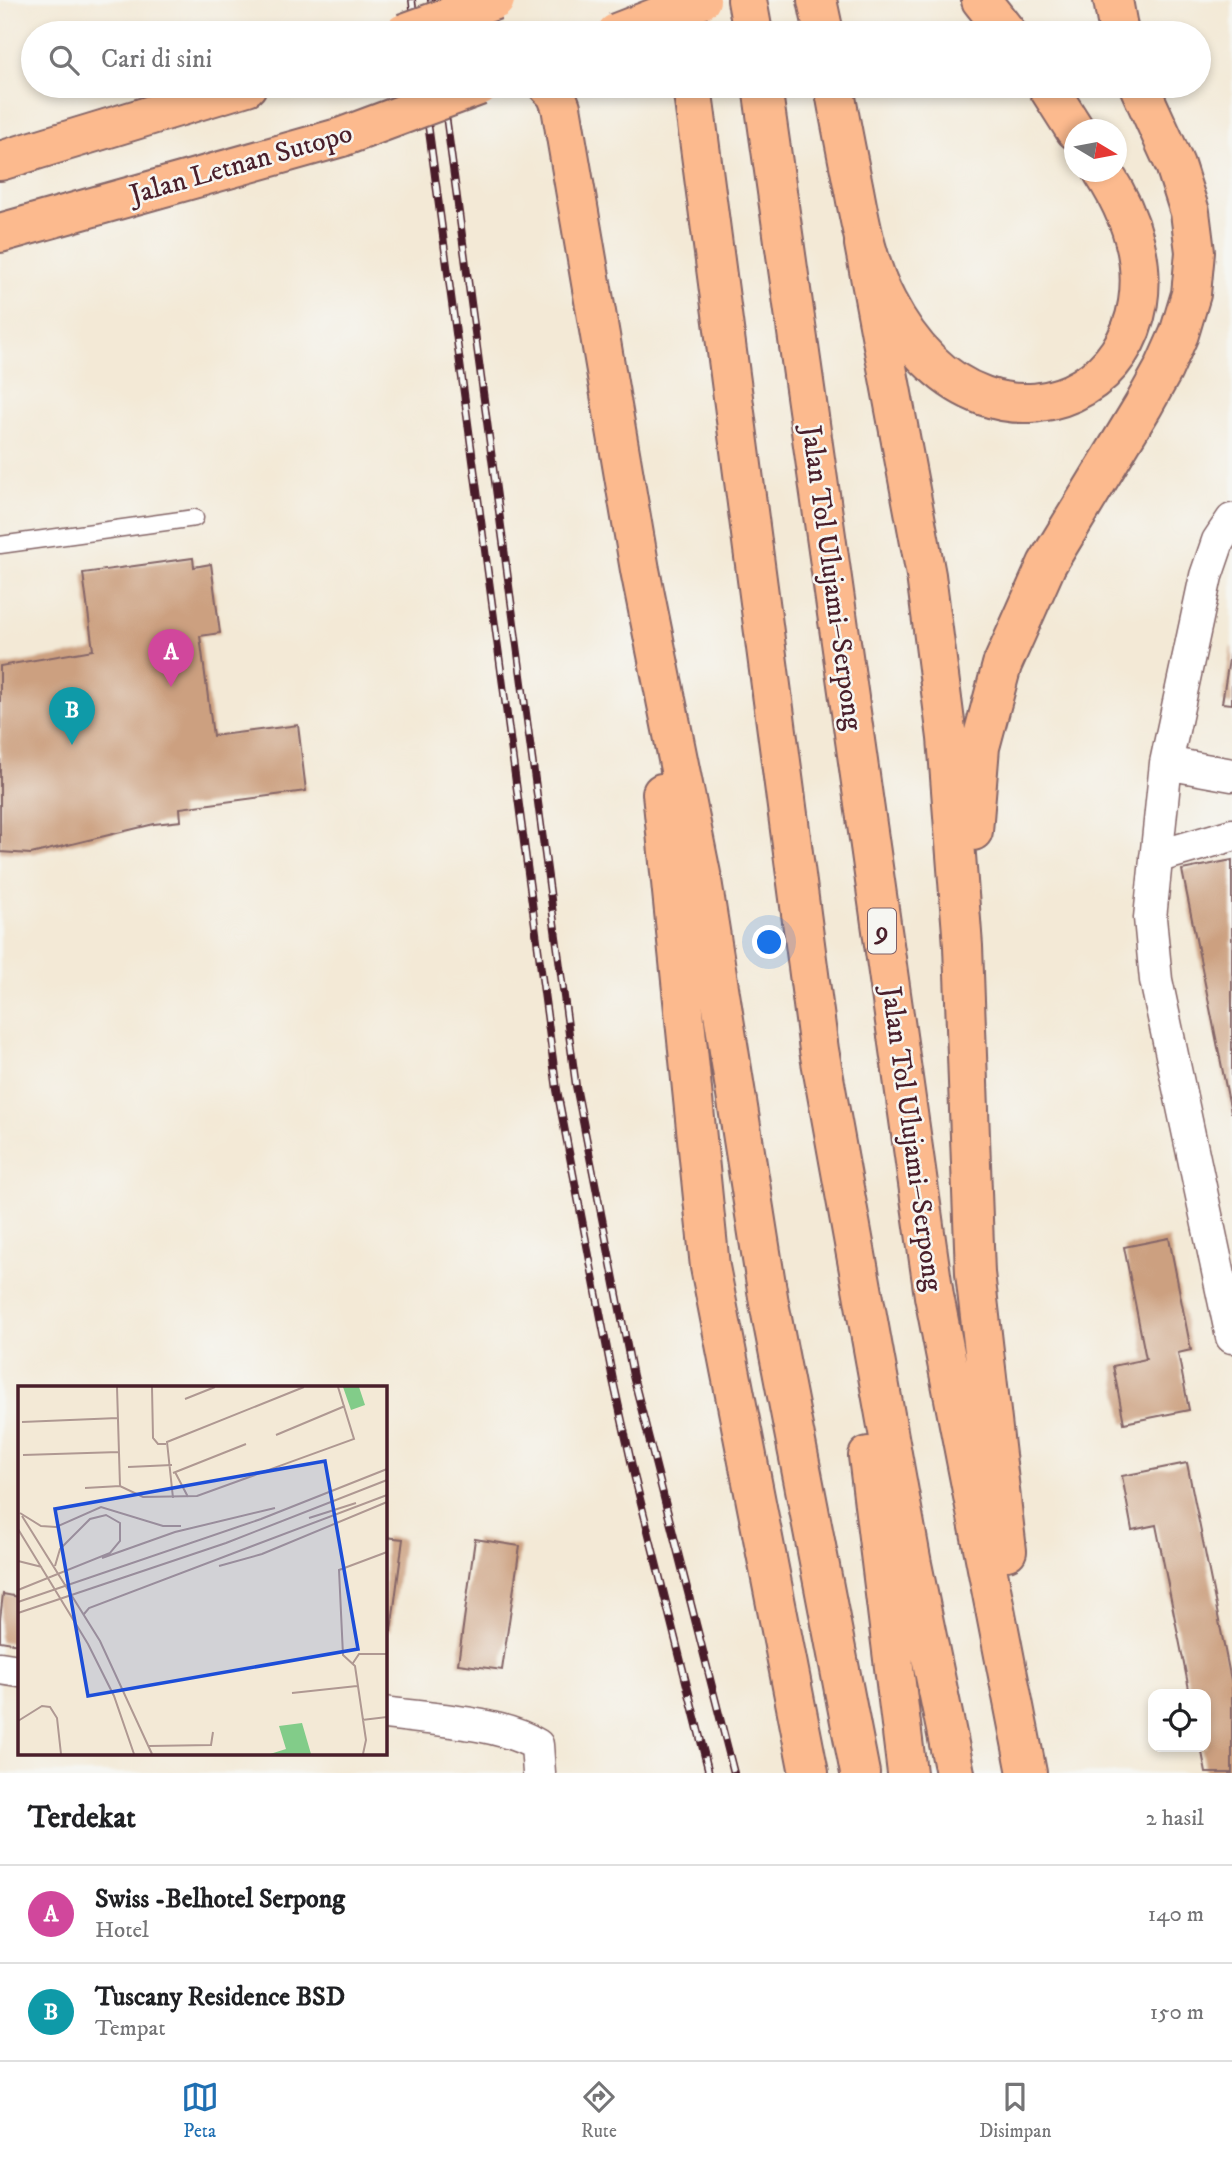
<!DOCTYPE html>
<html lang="id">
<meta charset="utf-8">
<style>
:root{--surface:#fff;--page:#f6f6f6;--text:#202124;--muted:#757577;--line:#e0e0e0;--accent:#1f6fb2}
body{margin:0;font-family:"IM FELL DW Pica",serif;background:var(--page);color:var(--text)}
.controls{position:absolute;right:21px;bottom:21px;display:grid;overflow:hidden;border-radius:14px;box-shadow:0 4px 10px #0003}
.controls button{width:63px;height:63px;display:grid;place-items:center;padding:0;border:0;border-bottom:2px solid var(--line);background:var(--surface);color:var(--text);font:35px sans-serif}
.compass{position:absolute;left:1064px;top:119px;width:63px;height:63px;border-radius:50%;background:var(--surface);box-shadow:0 4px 10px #0003;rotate:100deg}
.you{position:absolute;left:770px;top:943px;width:24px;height:24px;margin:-18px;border:5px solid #fff;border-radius:50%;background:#1a73e8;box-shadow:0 0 0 10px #1a73e833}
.badge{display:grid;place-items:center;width:46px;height:46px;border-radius:50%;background:var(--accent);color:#fff;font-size:23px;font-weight:700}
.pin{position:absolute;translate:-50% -58px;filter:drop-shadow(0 2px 4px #0008)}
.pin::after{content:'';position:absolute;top:37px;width:24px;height:21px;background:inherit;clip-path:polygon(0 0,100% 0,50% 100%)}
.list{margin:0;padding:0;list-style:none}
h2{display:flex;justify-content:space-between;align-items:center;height:91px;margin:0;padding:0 28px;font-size:30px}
h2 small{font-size:23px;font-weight:400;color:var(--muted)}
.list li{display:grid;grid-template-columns:46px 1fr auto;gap:21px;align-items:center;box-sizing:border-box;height:98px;padding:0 28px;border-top:2px solid var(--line)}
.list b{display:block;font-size:26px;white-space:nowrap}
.list p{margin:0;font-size:23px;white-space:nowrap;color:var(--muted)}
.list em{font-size:23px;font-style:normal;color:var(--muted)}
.icon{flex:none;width:38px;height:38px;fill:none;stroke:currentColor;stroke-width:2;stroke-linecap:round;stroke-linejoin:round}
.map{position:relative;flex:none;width:1232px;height:1773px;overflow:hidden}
.search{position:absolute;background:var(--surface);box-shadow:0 4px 10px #0003;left:21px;right:21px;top:21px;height:77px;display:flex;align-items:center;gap:18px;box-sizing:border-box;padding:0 24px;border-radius:38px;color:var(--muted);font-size:26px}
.sheet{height:287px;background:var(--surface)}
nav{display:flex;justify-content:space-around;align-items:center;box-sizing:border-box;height:98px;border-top:2px solid var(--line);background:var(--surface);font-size:19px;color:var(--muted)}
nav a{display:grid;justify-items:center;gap:4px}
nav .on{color:var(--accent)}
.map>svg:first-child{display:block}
.building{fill:#cca080}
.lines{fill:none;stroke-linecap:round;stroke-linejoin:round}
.service-casing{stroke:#856667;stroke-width:19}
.minor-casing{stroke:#856667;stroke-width:35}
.primary-casing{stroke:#856667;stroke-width:42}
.motorway-casing{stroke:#856667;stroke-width:42}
.service{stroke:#fff;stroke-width:16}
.minor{stroke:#fff;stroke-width:32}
.primary{stroke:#fcba8e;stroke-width:38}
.motorway{stroke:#fcba8e;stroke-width:38}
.rail-casing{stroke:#4a1f2b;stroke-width:8}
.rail{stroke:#f6f6f2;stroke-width:5;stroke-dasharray:16;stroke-linecap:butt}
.primary-bridge-casing{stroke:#856667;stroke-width:42;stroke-linecap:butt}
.primary-bridge{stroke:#fcba8e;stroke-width:38}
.labels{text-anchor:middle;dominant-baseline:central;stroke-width:5;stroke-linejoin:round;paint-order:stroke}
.shield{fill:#f6f6f2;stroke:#7e6067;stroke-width:2}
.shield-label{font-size:26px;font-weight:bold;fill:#4a1f2b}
.street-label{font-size:28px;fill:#4a1f2b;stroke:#f6f6f2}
.inset-road{fill:none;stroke:#af9892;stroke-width:2}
.view{fill:#1d4ed8;fill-opacity:0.15;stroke:#1d4ed8;stroke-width:3.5}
.inset-edge{fill:none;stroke:#4a1f2b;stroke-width:3.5}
</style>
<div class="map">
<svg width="1232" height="1773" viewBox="0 0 1232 1773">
<rect width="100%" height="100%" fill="#f6f6f2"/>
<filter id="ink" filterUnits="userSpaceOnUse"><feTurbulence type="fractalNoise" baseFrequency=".0143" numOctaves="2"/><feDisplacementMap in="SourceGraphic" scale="14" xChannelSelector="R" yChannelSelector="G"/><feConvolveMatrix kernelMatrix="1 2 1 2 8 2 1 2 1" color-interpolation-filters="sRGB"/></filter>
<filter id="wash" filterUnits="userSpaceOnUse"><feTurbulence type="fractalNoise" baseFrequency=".00686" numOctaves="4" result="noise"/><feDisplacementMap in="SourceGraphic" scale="28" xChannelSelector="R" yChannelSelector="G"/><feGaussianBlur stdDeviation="1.57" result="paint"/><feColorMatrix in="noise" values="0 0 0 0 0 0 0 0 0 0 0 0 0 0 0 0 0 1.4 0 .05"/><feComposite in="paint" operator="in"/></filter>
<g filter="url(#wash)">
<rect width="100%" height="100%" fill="#f3e9d6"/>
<g id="blocks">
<path class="building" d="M193 558 194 567 211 564 220 633 200 636 213 736 298 725 306 791 180 808 181 821 154 824 31 854 0 852V666L93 650 83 573Z
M1231 647H1232V704L1222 703Z
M1232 860V1112H1231L1182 870Z
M1169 1238 1191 1350 1178 1353 1189 1410 1124 1423 1113 1366 1146 1359 1124 1247Z
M1187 1463 1232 1685V1773H1206L1201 1747H1206V1694H1190L1156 1525 1132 1530 1122 1476Z
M385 1537 403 1539 391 1631 385 1630Z
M475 1539 520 1546 502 1670 458 1664Z
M3 1594 19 1597V1644L0 1641V1619Z"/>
</g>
</g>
<g filter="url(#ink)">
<use href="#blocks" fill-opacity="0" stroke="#856667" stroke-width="2"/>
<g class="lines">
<defs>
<path id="service" d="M0 545 195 518"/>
<path id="minor" d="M1232 520 1218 541 1206 576 1166 763 1150 918 1156 980 1232 1337
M1166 763 1232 775
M1156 857 1232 835
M0 1668 19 1671
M385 1713C428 1719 501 1722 537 1745L539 1773"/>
<path id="primary" d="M817 0 824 33
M981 0 1007 33
M834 86C840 121 847 155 854 190 861 228 869 268 887 302 994 508 1230 366 1103 172
M1047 86 1075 130
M0 161 247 86
M0 233 342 137"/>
<path id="motorway" d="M747 0 753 33
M1113 0 1119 33
M548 86 556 94 561 107 640 570 701 874 769 1303 860 1773
M692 86 819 1050 912 1564 955 1773
M762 86 934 1296 1027 1773
M864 244 926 575 947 738 963 946 975 1273 1007 1551
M662 793 710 1267 809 1773
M973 831 980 747 1002 665 1047 564 1143 406 1163 370 1179 334 1191 294 1195 252 1190 212 1175 165 1139 86
M868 1456 907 1773"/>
</defs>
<use href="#service" class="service-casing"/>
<use href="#minor" class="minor-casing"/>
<use href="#primary" class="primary-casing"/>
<use href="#motorway" class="motorway-casing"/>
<use href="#service" class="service"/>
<use href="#minor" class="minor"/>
<use href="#primary" class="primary"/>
<use href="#motorway" class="motorway"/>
<defs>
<path id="rail" d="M412 0 416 33
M431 0 435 33
M423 86 557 1090 613 1380 634 1475 709 1773
M442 86 576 1086 633 1376 734 1773"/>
</defs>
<use href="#rail" class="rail-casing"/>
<use href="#rail" class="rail"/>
<defs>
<path id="primary-bridge" d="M404 33 495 0
M616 33 701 0
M342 137 479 86"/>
</defs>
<use href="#primary-bridge" class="primary-bridge-casing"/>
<use href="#primary-bridge" class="primary-bridge"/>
</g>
</g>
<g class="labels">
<rect class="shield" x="868" y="908.5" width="28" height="45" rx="5"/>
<g class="shield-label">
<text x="882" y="931">9</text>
</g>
<g class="street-label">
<text transform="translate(241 164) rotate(-16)">Jalan Letnan Sutopo</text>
<text transform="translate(832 578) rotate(82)">Jalan Tol Ulujami–Serpong</text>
<text transform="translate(912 1139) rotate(82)">Jalan Tol Ulujami–Serpong</text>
</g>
</g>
<g transform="translate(18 1386)">
<rect width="369" height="369" fill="#f3e9d6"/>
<path d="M284 337 293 368H252L268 363 261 340Z" fill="#82cc89"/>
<path d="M325 1H341L347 19 333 24Z" fill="#82cc89"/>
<path class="inset-road" d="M99 1 102 100M134 1 135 52 140 58H148M369 1V29M167 13 197 1M4 36 100 32M258 49 327 20M5 69 101 66M110 81 154 79M157 86 170 111M155 87 228 58M67 102 102 100 125 111 179 110 336 53 320 1M155 112 149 56 286 1M2 127 23 140 38 141 83 121 145 140H163M4 130 82 255 134 368M291 132 338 117M0 143 70 258 96 310 116 368M84 172 157 146 257 122M0 175 24 181M201 180 244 168 369 116M0 204 92 167 102 155V137L88 129 72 133 42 163 37 180M0 216 243 133 369 83M0 227 208 157 369 94M66 228 71 222 369 109M335 277 341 268H369M274 307 339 300M344 334 369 331M0 335 24 320 32 321 39 332 43 368M131 360 193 359 195 346M345 368 348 354 337 280 325 269 321 184 369 166"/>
<path class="view" d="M307 75 340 263 70 310 37 123Z"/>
<rect width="369" height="369" class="inset-edge"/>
</g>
</svg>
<div class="controls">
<button><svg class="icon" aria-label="locate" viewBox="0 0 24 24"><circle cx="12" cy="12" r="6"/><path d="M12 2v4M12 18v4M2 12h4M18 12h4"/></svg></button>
</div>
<svg class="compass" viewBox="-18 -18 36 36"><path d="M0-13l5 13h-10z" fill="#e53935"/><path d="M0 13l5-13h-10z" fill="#757577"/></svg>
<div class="you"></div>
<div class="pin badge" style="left:171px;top:687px;background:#d1479c">A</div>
<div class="pin badge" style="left:72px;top:745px;background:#0f9aa8">B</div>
<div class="search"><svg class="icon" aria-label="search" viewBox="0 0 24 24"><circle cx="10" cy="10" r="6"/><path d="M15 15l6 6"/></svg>Cari di sini</div>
</div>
<section class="sheet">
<h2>Terdekat<small>2 hasil</small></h2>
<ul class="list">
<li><span class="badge" style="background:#d1479c">A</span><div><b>Swiss -Belhotel Serpong</b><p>Hotel</p></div><em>140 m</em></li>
<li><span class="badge" style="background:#0f9aa8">B</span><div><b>Tuscany Residence BSD</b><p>Tempat</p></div><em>150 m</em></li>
</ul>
</section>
<nav>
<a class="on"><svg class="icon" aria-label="map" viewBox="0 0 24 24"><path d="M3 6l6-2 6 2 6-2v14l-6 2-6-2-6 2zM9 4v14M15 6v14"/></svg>Peta</a>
<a><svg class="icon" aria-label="directions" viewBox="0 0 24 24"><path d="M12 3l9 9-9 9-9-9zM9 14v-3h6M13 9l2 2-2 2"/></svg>Rute</a>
<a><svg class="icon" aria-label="saved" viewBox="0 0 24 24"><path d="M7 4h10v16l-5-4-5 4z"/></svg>Disimpan</a>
</nav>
